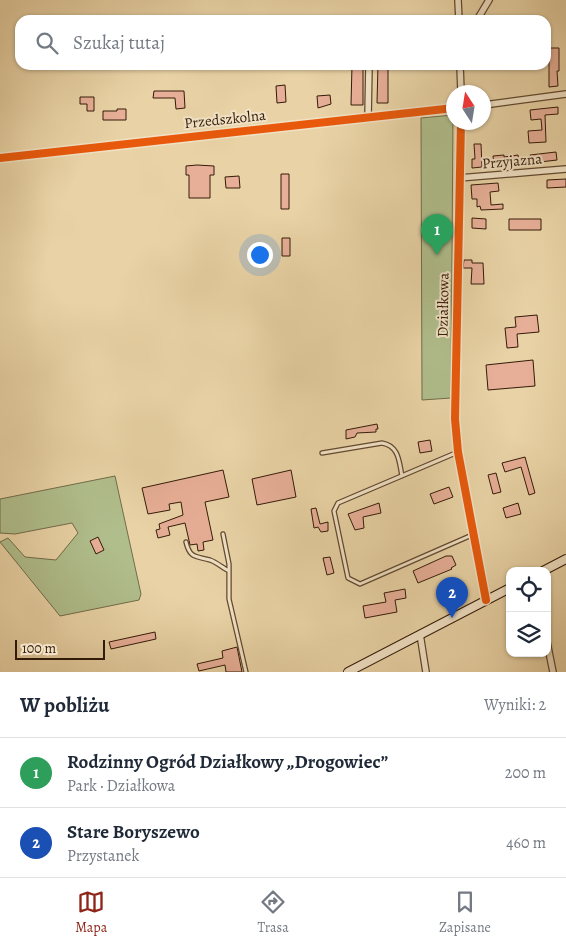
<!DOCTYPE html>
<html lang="pl">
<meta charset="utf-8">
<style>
:root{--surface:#fff;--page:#f2f2f3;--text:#1f2937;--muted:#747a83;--line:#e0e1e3;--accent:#8f2418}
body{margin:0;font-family:Alegreya,serif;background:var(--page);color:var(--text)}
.controls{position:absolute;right:15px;bottom:15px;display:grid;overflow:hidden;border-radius:10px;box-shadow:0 1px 4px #0004}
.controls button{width:45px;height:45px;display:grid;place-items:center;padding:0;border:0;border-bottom:1px solid var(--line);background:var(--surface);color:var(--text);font:25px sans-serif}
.compass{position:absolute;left:446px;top:85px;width:45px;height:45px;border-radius:50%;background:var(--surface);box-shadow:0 1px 4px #0004;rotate:348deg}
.scale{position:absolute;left:15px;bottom:12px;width:90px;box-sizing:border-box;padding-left:5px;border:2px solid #341a08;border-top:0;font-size:14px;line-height:18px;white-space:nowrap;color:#341a08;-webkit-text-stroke:4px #f1e2c5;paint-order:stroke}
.you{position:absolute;left:259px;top:254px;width:18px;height:18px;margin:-12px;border:4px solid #fff;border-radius:50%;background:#1a73e8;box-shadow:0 0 0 8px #1a73e833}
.badge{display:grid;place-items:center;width:32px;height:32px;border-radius:50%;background:var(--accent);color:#fff;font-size:16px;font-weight:700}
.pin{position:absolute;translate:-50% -41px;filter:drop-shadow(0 1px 2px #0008)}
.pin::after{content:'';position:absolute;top:26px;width:18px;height:15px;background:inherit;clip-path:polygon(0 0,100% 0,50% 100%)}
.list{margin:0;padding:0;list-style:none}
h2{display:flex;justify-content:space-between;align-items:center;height:65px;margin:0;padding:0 20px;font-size:21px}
h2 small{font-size:16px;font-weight:400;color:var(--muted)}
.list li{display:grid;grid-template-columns:32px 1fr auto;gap:15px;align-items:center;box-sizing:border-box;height:70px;padding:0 20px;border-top:1px solid var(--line)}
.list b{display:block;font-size:19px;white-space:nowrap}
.list p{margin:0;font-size:16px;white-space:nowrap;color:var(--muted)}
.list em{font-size:16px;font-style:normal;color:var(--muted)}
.icon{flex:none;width:28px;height:28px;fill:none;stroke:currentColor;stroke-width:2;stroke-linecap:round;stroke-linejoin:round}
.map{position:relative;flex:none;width:566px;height:672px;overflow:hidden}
.search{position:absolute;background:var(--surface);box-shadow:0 1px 4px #0004;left:15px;right:15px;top:15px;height:55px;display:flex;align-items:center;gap:12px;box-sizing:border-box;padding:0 18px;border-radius:15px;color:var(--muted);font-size:19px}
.sheet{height:205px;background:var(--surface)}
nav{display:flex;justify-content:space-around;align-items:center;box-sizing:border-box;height:70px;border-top:1px solid var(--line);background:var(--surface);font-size:14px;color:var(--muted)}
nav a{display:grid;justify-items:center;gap:2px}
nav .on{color:var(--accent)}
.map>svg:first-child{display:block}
.green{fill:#b0be8c;stroke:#726c4a}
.building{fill:#e7af97;stroke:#341a08}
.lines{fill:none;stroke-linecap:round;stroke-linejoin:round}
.service-casing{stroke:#614830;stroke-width:5.5}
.minor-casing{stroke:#614830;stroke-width:8}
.tertiary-casing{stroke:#614830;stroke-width:9}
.secondary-casing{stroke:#341a08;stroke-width:10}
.service{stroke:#f1e2c5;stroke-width:3}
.minor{stroke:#f1e2c5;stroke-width:5.5}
.tertiary{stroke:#f1e2c5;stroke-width:7}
.secondary{stroke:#f1e2c5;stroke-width:8}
.cycleway-casing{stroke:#f1e2c5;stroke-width:11}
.cycleway{stroke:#e8590c;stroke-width:8}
.labels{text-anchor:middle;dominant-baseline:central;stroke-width:4;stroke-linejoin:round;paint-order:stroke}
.street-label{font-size:15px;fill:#341a08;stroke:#f1e2c5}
</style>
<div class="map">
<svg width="566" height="672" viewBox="0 0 566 672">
<rect width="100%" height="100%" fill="#e9d3a6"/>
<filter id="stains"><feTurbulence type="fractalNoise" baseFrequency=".004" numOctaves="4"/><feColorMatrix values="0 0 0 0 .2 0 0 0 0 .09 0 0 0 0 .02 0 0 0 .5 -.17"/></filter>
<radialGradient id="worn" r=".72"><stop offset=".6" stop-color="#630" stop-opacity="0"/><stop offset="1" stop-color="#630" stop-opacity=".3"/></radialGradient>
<path class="green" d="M453 115 451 398 422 400 421 118Z
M115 476 141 594 139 600 60 616 0 542 8 538 25 557 56 560 78 533 72 523 15 534 0 533V499Z"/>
<path class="building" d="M546 48H559V71H557L558 86 549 87V58H546Z
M352 65H363V105H351Z
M378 65H388V103H377Z
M285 85 286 102 277 103 276 86Z
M154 91H184L185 108 176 109 175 98H153Z
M330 95 331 104 318 108 317 96Z
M80 97H94V111H87V104H80Z
M558 107V114L545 115 546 142 529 143 528 131 542 130 541 119 531 120 530 110Z
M117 109H126V120H103V111H117Z
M474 144H481L482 167 472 168V159H475Z
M556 152 557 160 531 163 530 155Z
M504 155V157L518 155 519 163 494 166 493 156Z
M197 165 214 166V175H210V198H189V175H186V166Z
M281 174H289V209H281Z
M239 176 240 188H226L225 177Z
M566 179V187L547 188V180Z
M498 183 499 191 490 192 491 205 503 204V209L481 210 480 206 477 207V199H472L471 185Z
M472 218 486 219V229L472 228Z
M509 219H541V230H509Z
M282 238H290V256H282Z
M464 260H472V263H483L484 284H471L472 268H463Z
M537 315 539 332 517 334 518 347 507 348 505 328 516 327 515 317Z
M533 360 535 386 488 390 486 365Z
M377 424 378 429H376V432L357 433 355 437 346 439V430Z
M430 440 432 451 420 453 418 442Z
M525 457 535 493 529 495 521 467 505 472 502 463Z
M223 470 229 497 205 502 213 540 203 542 204 550 198 551 197 544 190 545 185 523 168 527 170 535 158 538 156 530 160 529 159 524 183 515 181 502 169 504 170 510 148 514 142 488Z
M291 470 296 497 257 505 252 479Z
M496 473 501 492 493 494 488 475Z
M449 487 453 497 434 504 430 494Z
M379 503 381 513 363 517 364 528 355 530 348 514Z
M518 503 521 514 506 518 503 508Z
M316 508 320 524 328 522V531L321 532 318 527 314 528 311 509Z
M98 537 104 550 96 554 90 541Z
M446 556H452L456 565 451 568 452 569 418 583 413 571Z
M330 557 334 573 327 575 323 558Z
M405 589 406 598 395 600 397 612 365 618 363 606 386 602 384 593Z
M155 632 156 639 111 649 109 642Z
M237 647 242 672H226L225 665 199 671 197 664 223 658 222 651Z"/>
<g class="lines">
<defs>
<path id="service" d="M458 452 338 503 334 511 348 578 360 584 472 535
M322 453 382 443C399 446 399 461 402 476
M223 534 229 564V599L246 672
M186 542C190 559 196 556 210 560 216 562 223 568 229 571"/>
<path id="minor" d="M458 0 459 20
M477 20 489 0
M460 65 461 92
M484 105 566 94
M368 118 369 65
M459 178 566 169
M420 634 426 672
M547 642 553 672"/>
<path id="tertiary" d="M461 122 455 419 458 452 486 600
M0 158 454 108"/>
<path id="secondary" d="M543 571 566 559
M348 672 510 588"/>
</defs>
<use href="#service" class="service-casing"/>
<use href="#minor" class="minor-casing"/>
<use href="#tertiary" class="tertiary-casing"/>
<use href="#secondary" class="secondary-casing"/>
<use href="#service" class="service"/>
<use href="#minor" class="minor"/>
<use href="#tertiary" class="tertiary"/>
<use href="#secondary" class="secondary"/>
<defs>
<path id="cycleway" d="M461 122 455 419 458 452 486 600
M0 158 454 108"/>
</defs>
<use href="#cycleway" class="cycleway-casing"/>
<use href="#cycleway" class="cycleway"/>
</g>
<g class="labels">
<g class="street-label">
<text transform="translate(225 119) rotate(-6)">Przedszkolna</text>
<text transform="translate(512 161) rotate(-5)">Przyjazna</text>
<text transform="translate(443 305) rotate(-89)">Działkowa</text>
</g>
</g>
<rect width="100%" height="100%" filter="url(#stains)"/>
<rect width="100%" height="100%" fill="url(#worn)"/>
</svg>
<div class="controls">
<button><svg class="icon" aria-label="locate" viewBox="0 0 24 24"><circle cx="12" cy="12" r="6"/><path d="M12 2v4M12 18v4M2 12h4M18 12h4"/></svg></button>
<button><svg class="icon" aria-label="layers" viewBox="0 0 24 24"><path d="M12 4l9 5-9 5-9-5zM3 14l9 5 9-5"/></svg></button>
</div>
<svg class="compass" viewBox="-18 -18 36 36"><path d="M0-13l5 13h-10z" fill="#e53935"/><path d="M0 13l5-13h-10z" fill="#747a83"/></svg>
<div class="scale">100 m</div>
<div class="you"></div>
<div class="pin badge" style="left:437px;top:255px;background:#2e9e5b">1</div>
<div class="pin badge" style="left:452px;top:618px;background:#1a4fb4">2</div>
<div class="search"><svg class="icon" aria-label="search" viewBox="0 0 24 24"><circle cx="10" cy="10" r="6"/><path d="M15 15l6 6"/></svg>Szukaj tutaj</div>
</div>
<section class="sheet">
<h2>W pobliżu<small>Wyniki: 2</small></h2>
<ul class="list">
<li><span class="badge" style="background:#2e9e5b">1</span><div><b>Rodzinny Ogród Działkowy „Drogowiec”</b><p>Park · Działkowa</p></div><em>200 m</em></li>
<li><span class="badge" style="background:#1a4fb4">2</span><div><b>Stare Boryszewo</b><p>Przystanek</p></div><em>460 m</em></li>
</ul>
</section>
<nav>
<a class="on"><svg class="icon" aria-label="map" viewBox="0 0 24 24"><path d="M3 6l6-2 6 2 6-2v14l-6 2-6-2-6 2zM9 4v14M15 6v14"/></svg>Mapa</a>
<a><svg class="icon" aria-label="directions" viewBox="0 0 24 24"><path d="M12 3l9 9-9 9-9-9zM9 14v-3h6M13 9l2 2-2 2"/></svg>Trasa</a>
<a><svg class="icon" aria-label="saved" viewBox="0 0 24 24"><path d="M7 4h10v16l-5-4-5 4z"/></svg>Zapisane</a>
</nav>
